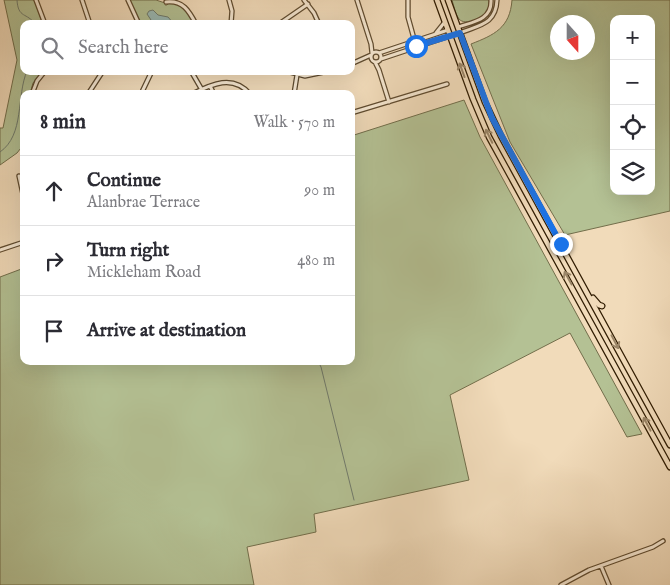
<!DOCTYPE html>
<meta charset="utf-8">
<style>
:root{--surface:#fff;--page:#f7f7f7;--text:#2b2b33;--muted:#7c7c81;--line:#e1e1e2}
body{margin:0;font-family:"IM FELL English",serif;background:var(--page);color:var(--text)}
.controls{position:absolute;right:15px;top:15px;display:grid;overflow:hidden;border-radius:10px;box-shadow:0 5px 20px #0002}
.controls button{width:45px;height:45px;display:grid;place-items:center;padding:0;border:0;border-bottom:1px solid var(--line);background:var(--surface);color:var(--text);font:25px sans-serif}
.compass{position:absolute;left:550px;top:15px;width:45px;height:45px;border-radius:50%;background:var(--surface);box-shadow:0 5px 20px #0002;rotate:159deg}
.stop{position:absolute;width:15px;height:15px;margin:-11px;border:4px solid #1a73e8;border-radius:50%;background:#fff}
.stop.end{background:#1a73e8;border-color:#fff;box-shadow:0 1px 5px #0008}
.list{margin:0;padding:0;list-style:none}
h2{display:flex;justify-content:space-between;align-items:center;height:65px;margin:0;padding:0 20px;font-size:21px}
h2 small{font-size:16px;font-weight:400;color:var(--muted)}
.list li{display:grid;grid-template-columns:32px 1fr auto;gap:15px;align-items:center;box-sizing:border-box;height:70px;padding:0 20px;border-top:1px solid var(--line)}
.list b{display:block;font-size:19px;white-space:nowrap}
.list p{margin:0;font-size:16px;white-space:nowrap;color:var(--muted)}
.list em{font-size:16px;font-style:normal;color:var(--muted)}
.icon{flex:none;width:28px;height:28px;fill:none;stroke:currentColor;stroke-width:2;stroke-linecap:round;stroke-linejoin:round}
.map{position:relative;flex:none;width:670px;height:585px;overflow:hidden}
.search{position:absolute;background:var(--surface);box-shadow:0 5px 20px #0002;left:20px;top:20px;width:335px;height:55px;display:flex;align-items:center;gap:12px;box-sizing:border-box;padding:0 18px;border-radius:10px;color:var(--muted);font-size:19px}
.panel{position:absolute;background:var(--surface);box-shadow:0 5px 20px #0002;left:20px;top:90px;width:335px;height:275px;border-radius:10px}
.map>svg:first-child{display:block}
.green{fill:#b4c194;stroke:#726e4b;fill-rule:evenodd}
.water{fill:#9bbab5;stroke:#707b6d}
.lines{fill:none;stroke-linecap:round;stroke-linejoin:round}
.stream{stroke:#707b6d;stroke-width:1}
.minor-casing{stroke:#604c30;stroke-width:5.5}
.major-casing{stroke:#301c02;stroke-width:7}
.minor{stroke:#f6e8d2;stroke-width:3}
.major{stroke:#f1dbba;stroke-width:4.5}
.oneway{stroke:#9a8567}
.route{stroke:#1a73e8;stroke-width:6}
</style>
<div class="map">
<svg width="670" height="585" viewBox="0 0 670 585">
<rect width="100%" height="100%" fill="#f1dbba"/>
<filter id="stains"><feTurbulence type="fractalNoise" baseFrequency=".004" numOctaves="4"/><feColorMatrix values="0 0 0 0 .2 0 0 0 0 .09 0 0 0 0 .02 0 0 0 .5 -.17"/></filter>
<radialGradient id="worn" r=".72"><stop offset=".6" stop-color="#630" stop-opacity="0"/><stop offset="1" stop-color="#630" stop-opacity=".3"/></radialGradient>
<path class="green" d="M4 0H34L43 24H24V71H43L33 83 30 94H24V144L17 153 0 165V128H3L17 60Z
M130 0H156L165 3V5H167L170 2C185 7 187 11 194 24H141Z
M452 0H489C489 4 489 8 487 12 483 19 465 26 459 19 455 14 454 6 452 0Z
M512 0H670V211L565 235 510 142 471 44C494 35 510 28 512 0ZM614 19H651V191H614ZM558 22H588V52H558Z
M464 100 480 137 642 434 627 437 570 333 450 395 469 480 314 514 316 532 247 547 254 585H0V277L24 268V361H351V136Z"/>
<path class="water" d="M153 10 158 15 168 17 174 24 153 23 147 14 149 11Z"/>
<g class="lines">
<path class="stream" d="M17 0C18 19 27 12 35 24
M0 152C25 135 16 96 27 71
M318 361 321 367 354 500"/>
<defs>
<path id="minor" d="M36 0 45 24
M82 0 90 24
M128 0 139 24
M229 0 232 11 231 24
M304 0 314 13 319 24
M357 0 371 44 372 53
M408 0V17L416 46
M166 2C183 0 189 11 196 24
M279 24 308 4
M458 27C473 22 492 20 491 0
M436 33 444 23
M460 33C478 25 496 25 497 0
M371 57a5 5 0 1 1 10 0a5 5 0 1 1-10 0Z
M379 53 448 30
M381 59 450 36
M375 62 379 70 389 102
M351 64 371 55
M191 71 202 90
M286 71 305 76 329 71
M210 86 214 94
M32 94 37 81 45 71
M88 94 103 71
M141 94 152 71
M192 94C212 84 233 74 250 94
M294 94 297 75
M351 113 447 84
M19 176 24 199
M0 250 24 242
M601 566 609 585
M561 585 589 570 653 547 663 541"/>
<path id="major" d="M437 0 473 99 489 137 670 467
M448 0 485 102 501 136 670 445
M593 298 599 305 602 306"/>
</defs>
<use href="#minor" class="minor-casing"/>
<use href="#major" class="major-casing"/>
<use href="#minor" class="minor"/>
<use href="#major" class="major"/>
</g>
<defs><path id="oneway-shaft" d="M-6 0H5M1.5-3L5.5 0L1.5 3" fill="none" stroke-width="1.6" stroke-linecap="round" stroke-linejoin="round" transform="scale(1.25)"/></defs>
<g class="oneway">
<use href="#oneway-shaft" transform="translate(462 70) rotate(-110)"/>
<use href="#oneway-shaft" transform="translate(489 136) rotate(-116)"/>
<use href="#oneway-shaft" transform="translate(568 278) rotate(-119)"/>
<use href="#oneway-shaft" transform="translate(615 342) rotate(62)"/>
<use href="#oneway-shaft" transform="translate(647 424) rotate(-118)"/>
</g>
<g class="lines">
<path class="route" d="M416 46 460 33 492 118 561 244"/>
</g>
<rect width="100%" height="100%" filter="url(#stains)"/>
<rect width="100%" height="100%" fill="url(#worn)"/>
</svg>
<div class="controls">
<button>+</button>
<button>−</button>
<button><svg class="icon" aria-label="locate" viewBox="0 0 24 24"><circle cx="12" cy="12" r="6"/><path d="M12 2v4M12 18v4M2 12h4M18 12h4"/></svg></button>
<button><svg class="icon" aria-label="layers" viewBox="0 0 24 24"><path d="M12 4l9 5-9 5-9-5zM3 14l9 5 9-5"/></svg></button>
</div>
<svg class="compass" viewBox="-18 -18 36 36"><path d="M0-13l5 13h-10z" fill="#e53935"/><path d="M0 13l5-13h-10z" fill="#7c7c81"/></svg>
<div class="stop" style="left:416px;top:46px"></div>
<div class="stop end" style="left:561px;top:244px"></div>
<div class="search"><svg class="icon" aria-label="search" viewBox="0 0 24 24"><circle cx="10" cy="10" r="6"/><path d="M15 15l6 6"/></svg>Search here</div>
<section class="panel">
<h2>8 min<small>Walk · 570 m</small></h2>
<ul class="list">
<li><svg class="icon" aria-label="ahead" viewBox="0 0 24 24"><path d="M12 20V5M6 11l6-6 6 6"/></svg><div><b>Continue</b><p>Alanbrae Terrace</p></div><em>90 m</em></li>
<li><svg class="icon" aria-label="right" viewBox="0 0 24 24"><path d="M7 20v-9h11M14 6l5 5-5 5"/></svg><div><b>Turn right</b><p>Mickleham Road</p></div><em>480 m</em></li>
<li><svg class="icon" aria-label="arrive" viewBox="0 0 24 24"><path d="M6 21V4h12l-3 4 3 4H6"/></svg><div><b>Arrive at destination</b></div></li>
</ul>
</section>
</div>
